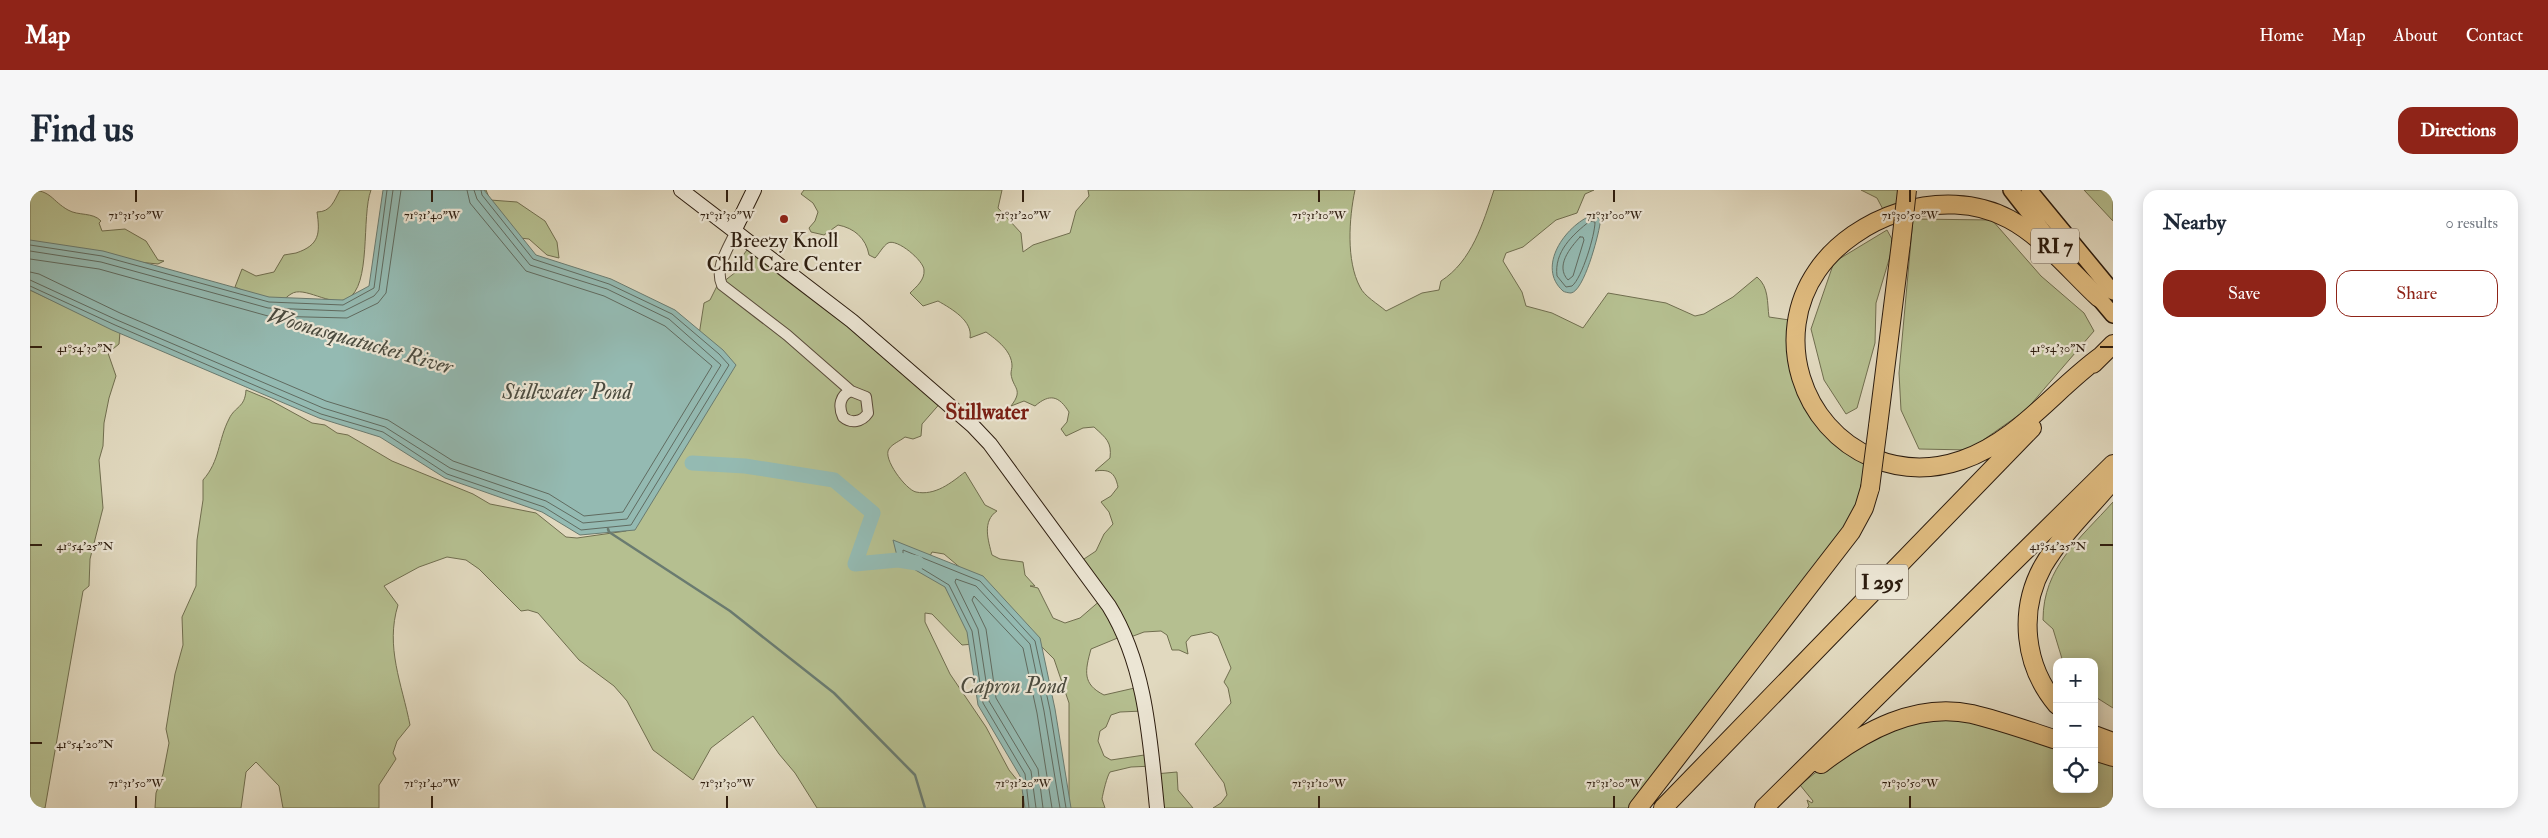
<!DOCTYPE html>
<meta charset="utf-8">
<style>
:root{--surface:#fff;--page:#f6f6f7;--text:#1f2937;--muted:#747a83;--line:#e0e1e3;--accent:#8f2418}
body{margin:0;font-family:"IM FELL Double Pica",serif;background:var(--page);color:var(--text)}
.controls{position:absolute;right:15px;bottom:15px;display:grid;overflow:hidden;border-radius:10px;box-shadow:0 2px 12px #0003}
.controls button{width:45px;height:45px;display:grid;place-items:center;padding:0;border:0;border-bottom:1px solid var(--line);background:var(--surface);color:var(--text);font:25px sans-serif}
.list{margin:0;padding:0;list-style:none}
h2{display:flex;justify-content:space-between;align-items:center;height:65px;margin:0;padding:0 20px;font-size:21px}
h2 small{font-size:16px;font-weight:400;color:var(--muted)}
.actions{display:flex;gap:10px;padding:15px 20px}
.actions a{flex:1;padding:11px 0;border:1px solid var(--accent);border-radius:15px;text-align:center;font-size:18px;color:var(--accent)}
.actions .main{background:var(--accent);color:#fff}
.icon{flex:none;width:28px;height:28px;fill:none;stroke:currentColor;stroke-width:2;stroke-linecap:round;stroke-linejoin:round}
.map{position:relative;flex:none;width:2083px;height:618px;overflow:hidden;border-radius:15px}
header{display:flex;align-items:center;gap:30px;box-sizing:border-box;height:70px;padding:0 25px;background:var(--accent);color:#fff}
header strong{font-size:24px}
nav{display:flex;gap:28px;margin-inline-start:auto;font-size:18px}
.intro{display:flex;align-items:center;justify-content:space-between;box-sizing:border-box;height:120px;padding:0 30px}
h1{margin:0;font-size:35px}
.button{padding:12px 22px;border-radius:15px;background:var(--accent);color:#fff;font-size:18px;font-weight:700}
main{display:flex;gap:30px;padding:0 30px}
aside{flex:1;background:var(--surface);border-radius:15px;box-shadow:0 2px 12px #0003}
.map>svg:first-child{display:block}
.green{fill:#b5bf90;stroke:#706e4f}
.water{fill:#94bab2;stroke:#6a7b70}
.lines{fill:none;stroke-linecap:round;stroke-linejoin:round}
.shore{stroke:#606b60;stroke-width:1}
.stream{stroke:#6a7b70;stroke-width:2.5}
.river{stroke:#94bab2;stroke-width:15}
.street-casing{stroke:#594b3a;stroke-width:12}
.secondary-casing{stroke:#2c1c0e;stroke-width:16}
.primary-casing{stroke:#2c1c0e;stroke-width:18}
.highway-casing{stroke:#2c1c0e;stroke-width:20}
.street{stroke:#ece6d5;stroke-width:10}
.secondary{stroke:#ece6d5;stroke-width:14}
.primary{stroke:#e0bc80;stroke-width:15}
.highway{stroke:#e0bc80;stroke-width:18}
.highway-bridge-casing{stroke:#2c1c0e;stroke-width:20;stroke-linecap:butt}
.highway-bridge{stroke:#e0bc80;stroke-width:18}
.ticks{fill:none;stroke:#2c1c0e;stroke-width:2}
.poi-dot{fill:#8f2418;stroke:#ece6d5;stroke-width:2}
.labels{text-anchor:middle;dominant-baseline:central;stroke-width:4.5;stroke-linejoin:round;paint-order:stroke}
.shield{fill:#ece6d5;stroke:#66594a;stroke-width:1}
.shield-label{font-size:20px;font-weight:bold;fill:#2c1c0e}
.poi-label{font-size:21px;fill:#2c1c0e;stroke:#ece6d5}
.water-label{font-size:22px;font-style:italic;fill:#4b4b3f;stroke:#ece6d5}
.neighbourhood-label{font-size:22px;font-weight:bold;fill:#7a1f14;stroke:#ece6d5}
.ticks-label{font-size:12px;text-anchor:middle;fill:#2c1c0e;stroke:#ece6d5;stroke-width:4.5;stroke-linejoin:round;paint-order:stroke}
</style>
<header>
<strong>Map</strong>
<nav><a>Home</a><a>Map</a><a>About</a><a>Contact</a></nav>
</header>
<div class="intro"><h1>Find us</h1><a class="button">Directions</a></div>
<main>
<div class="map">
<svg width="2083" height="618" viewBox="0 0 2083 618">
<rect width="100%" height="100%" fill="#e1d9bf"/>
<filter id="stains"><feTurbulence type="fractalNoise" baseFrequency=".004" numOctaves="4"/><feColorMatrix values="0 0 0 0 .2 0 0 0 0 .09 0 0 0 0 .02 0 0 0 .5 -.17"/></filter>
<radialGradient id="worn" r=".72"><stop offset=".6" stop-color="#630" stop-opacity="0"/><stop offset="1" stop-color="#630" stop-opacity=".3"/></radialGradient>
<path class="green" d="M0 0C21 0 22 11 38 20 48 26 63 22 71 31L69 33 72 41 95 39 116 51 128 70 134 71 128 74 108 72 0 57Z
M310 0H341C331 26 342 97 317 109 300 117 274 95 261 104 257 106 253 111 250 114L240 113 205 97 212 79 226 86 244 82 254 65C258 64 262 64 266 63 290 55 290 43 287 22 301 22 304 11 310 0Z
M437 0H456L460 10 487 12 515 31 527 52 529 68 517 65 499 49 480 47Z
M774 0H972L968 18 991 43 993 62 1003 55 1040 43 1046 21 1059 6 1058 0H1325C1319 28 1316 71 1330 97 1334 106 1348 114 1356 121L1392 103 1409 100 1411 91C1442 71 1453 33 1464 0H1564L1555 4 1547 23 1526 30 1493 57 1476 63 1473 71 1492 102 1496 116 1522 123 1553 138 1578 103 1636 113 1665 126 1674 124 1703 107 1727 87C1739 97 1737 112 1739 127L1766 131 1776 208 1843 270 1840 303 1609 618H1183L1191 613 1197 605 1194 593 1165 554 1201 513 1198 498 1194 492 1201 478 1188 446 1181 442 1161 446 1156 452 1158 464 1149 460H1142L1137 445 1131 441 1114 442 1098 448 1090 447 1061 459C1055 481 1052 494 1074 505L1109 497 1113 521 1090 522 1081 525 1076 537 1070 541 1068 551 1074 566 1081 570 1121 564 1123 576 1101 577 1080 582C1077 586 1073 603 1072 609L1075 618H1039V513L1024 469 939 385 914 364 902 362 899 368 923 411 944 454 932 455 902 424 895 423V432L920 484 956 537 979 580 992 596 997 618H787L765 583 749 564 723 526 681 558 663 590 623 560 597 511 584 496 549 470 508 423 498 420 491 421 449 379 436 370 417 367 389 377 354 396 368 415C355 457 372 494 380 535L367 551 363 563 366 569 349 595V618H253L249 596 226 572 216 582 211 618H125L126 603 133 584 139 553 136 539 145 484 153 455 152 427 166 396 167 350 173 310V290C190 271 188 250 199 229 205 216 215 218 216 200L240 210 282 233 295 235 307 243 318 245 362 271 443 304 460 314 506 323 536 347 547 348 596 341 610 330 669 145 674 113 680 110 694 82 693 92 711 78 709 71 722 53 913 210 892 234 891 246 883 249 875 247C870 251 862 254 859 259 852 268 876 300 886 302 905 306 921 293 935 282L955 315 967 321C952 331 958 350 962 365L970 369 993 372 995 385 1005 396H1000L1008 398 1023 428 1035 433 1050 428 1072 409 1048 373 1066 361 1074 344 1083 334 1079 322 1071 312 1081 306 1088 297C1085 282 1079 279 1065 281L1080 268C1082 252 1076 248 1064 237L1053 238 1036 246 1031 239 1037 232 1039 222C1029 206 1020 203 1005 216L994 211 981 216C994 199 983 199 981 184 981 181 982 178 982 176 982 161 967 150 956 142L940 148C943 131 922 119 908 111L893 116 880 103C886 97 895 90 894 80 894 71 867 48 858 53 853 56 849 64 845 68L839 65C836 48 824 38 808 35L794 45 781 42 779 38 785 31 788 22 783 13 771 4Z
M1831 0H1876L1874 21 1857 27 1847 8Z
M2054 0H2083V31Z
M1883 29 1962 30 2011 86 2054 123 2064 141 1996 220 1939 260 1889 259 1871 220 1869 183Z
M1857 40 1864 53 1846 113 1845 153 1827 218 1816 224 1794 190 1781 139 1804 72Z
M0 100 90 142 89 154 78 163 86 186 79 208 74 233 73 256 69 270 73 318 60 369 59 396 53 401 15 618H0Z
M2083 312V518L2064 506V472H2033L2023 439 2013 430C2013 377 2050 349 2083 312Z
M1905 522 2027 553V599H2064V565L2083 569V618H1777L1779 616 1777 610 1782 613 1783 611 1770 595 1829 548Z
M1147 582 1148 600 1163 618H1127L1125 584Z"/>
<path class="water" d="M353 0H454L506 65 581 89 645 120 693 160 706 175 605 340 550 345 512 322 415 288 350 247 289 228 82 140 0 100V50L73 61 239 107 313 110 339 96Z
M1562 25 1570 29V34C1568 47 1554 101 1541 103 1539 103 1534 102 1533 101 1506 77 1535 36 1562 25Z
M863 350 953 386 1010 448 1025 519 1041 618H995L990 586 948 515 937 442 915 397 868 370Z"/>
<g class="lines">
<path class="shore" d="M1560 31 1565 32C1565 45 1552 88 1542 96L1536 97 1527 86C1524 62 1542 45 1560 31Z
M1550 47H1553L1554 50 1543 86 1538 90C1525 76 1540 58 1550 47Z
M0 55 72 66 239 112 313 115 344 98 357 0
M0 61 71 72 238 118 314 121 344 106 349 100 363 0
M0 69 69 79 238 126 317 128 348 113 356 103 371 0
M0 82 9 84 90 123 296 211 358 230 423 271 519 304 554 326 593 322 682 176 635 136 574 106 496 81 440 13 437 0
M0 90 87 130 293 218 355 237 420 278 516 311 553 333 597 329 691 175 639 129 577 99 500 75 447 9 444 0
M0 96 85 135 291 224 353 242 417 284 514 317 551 340 601 335 699 175 689 164 642 124 579 94 503 69 452 5 451 0
M999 618 995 584 953 513 942 441 919 395 873 367V360L950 391 1005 451 1020 520 1036 618
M1006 618 1001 581 959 511 948 439 925 392 926 389 946 396 1000 454 1014 521 1030 618
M1013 618 1008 579 966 508 956 439 942 410 944 406 993 458 1007 523 1022 618"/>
<path class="stream" d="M578 339 579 342 700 421 804 503 885 585 895 618"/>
<path class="river" d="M662 273 715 276 804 290 843 323 825 374 868 370 887 373"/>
<defs>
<path id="street" d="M706 41C699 57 684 78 692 95L757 145 821 201 836 207 838 223C832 232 821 234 813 227 808 216 810 205 821 201"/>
<path id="secondary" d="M651 0 822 131 943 236 960 254 1079 416C1116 476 1120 550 1127 618
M705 39 724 0"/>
<path id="primary" d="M1981 0 2028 60
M1999 0 2083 102
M2062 100 2083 125"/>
<path id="highway" d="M2069 108C2041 82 2013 47 1979 29 1946 11 1905 11 1870 22 1838 32 1806 53 1787 81 1742 146 1771 238 1843 268 1872 280 1903 280 1932 270 1988 251 2024 200 2071 166
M2063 174 2083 154
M1848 236 1871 53
M2027 515C1994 476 1988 421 2013 376 2031 345 2060 318 2083 290
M2064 545 2083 552
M2064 561 2083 567
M1791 574C1834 541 1886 512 1942 524 1971 531 1999 541 2027 550
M1608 618 1821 342 1834 318 1840 298
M1633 618 2002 238
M1734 618 2083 274"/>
</defs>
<use href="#street" class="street-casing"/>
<use href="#secondary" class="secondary-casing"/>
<use href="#primary" class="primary-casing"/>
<use href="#highway" class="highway-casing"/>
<use href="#street" class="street"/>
<use href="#secondary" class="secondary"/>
<use href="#primary" class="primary"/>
<use href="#highway" class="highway"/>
<defs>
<path id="highway-bridge" d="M1871 53 1877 0
M1840 298 1848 236"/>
</defs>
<use href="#highway-bridge" class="highway-bridge-casing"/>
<use href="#highway-bridge" class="highway-bridge"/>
</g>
<path class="ticks" d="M106 0V12M402 0V12M697 0V12M993 0V12M1289 0V12M1584 0V12M1880 0V12M0 157H12M2070 157H2083M0 355H12M2070 355H2083M0 553H12M106 606V618M402 606V618M697 606V618M993 606V618M1289 606V618M1584 606V618M1880 606V618"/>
<circle class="poi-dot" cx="754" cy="29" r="5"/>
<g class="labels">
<g class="shield">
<rect x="2001" y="38.5" width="48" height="35" rx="4"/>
<rect x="1826" y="374.5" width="52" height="35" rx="4"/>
</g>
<g class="shield-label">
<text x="2025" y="56">RI 7</text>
<text x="1852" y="392">I 295</text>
</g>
<g class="poi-label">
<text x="754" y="50">Breezy Knoll<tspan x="754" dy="24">Child Care Center</tspan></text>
</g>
<g class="water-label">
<text transform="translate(330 151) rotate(16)">Woonasquatucket River</text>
<text x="537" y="202">Stillwater Pond</text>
<text x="983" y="496">Capron Pond</text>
</g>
<g class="neighbourhood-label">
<text x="957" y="222">Stillwater</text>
</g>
</g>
<g class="ticks-label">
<text x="106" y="29">71°31'50"W</text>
<text x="402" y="29">71°31'40"W</text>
<text x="697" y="29">71°31'30"W</text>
<text x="993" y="29">71°31'20"W</text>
<text x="1289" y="29">71°31'10"W</text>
<text x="1584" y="29">71°31'00"W</text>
<text x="1880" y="29">71°30'50"W</text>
<text x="55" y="162">41°54'30"N</text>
<text x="2028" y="162">41°54'30"N</text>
<text x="55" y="360">41°54'25"N</text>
<text x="2028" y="360">41°54'25"N</text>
<text x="55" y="558">41°54'20"N</text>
<text x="106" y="597">71°31'50"W</text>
<text x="402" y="597">71°31'40"W</text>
<text x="697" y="597">71°31'30"W</text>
<text x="993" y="597">71°31'20"W</text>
<text x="1289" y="597">71°31'10"W</text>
<text x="1584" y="597">71°31'00"W</text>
<text x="1880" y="597">71°30'50"W</text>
</g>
<rect width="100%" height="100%" filter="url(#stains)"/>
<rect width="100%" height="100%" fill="url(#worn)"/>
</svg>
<div class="controls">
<button>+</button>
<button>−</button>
<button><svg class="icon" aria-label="locate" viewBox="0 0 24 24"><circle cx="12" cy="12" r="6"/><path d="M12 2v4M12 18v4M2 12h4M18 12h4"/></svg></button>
</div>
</div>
<aside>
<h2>Nearby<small>0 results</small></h2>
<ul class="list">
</ul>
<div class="actions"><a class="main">Save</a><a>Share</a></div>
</aside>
</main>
